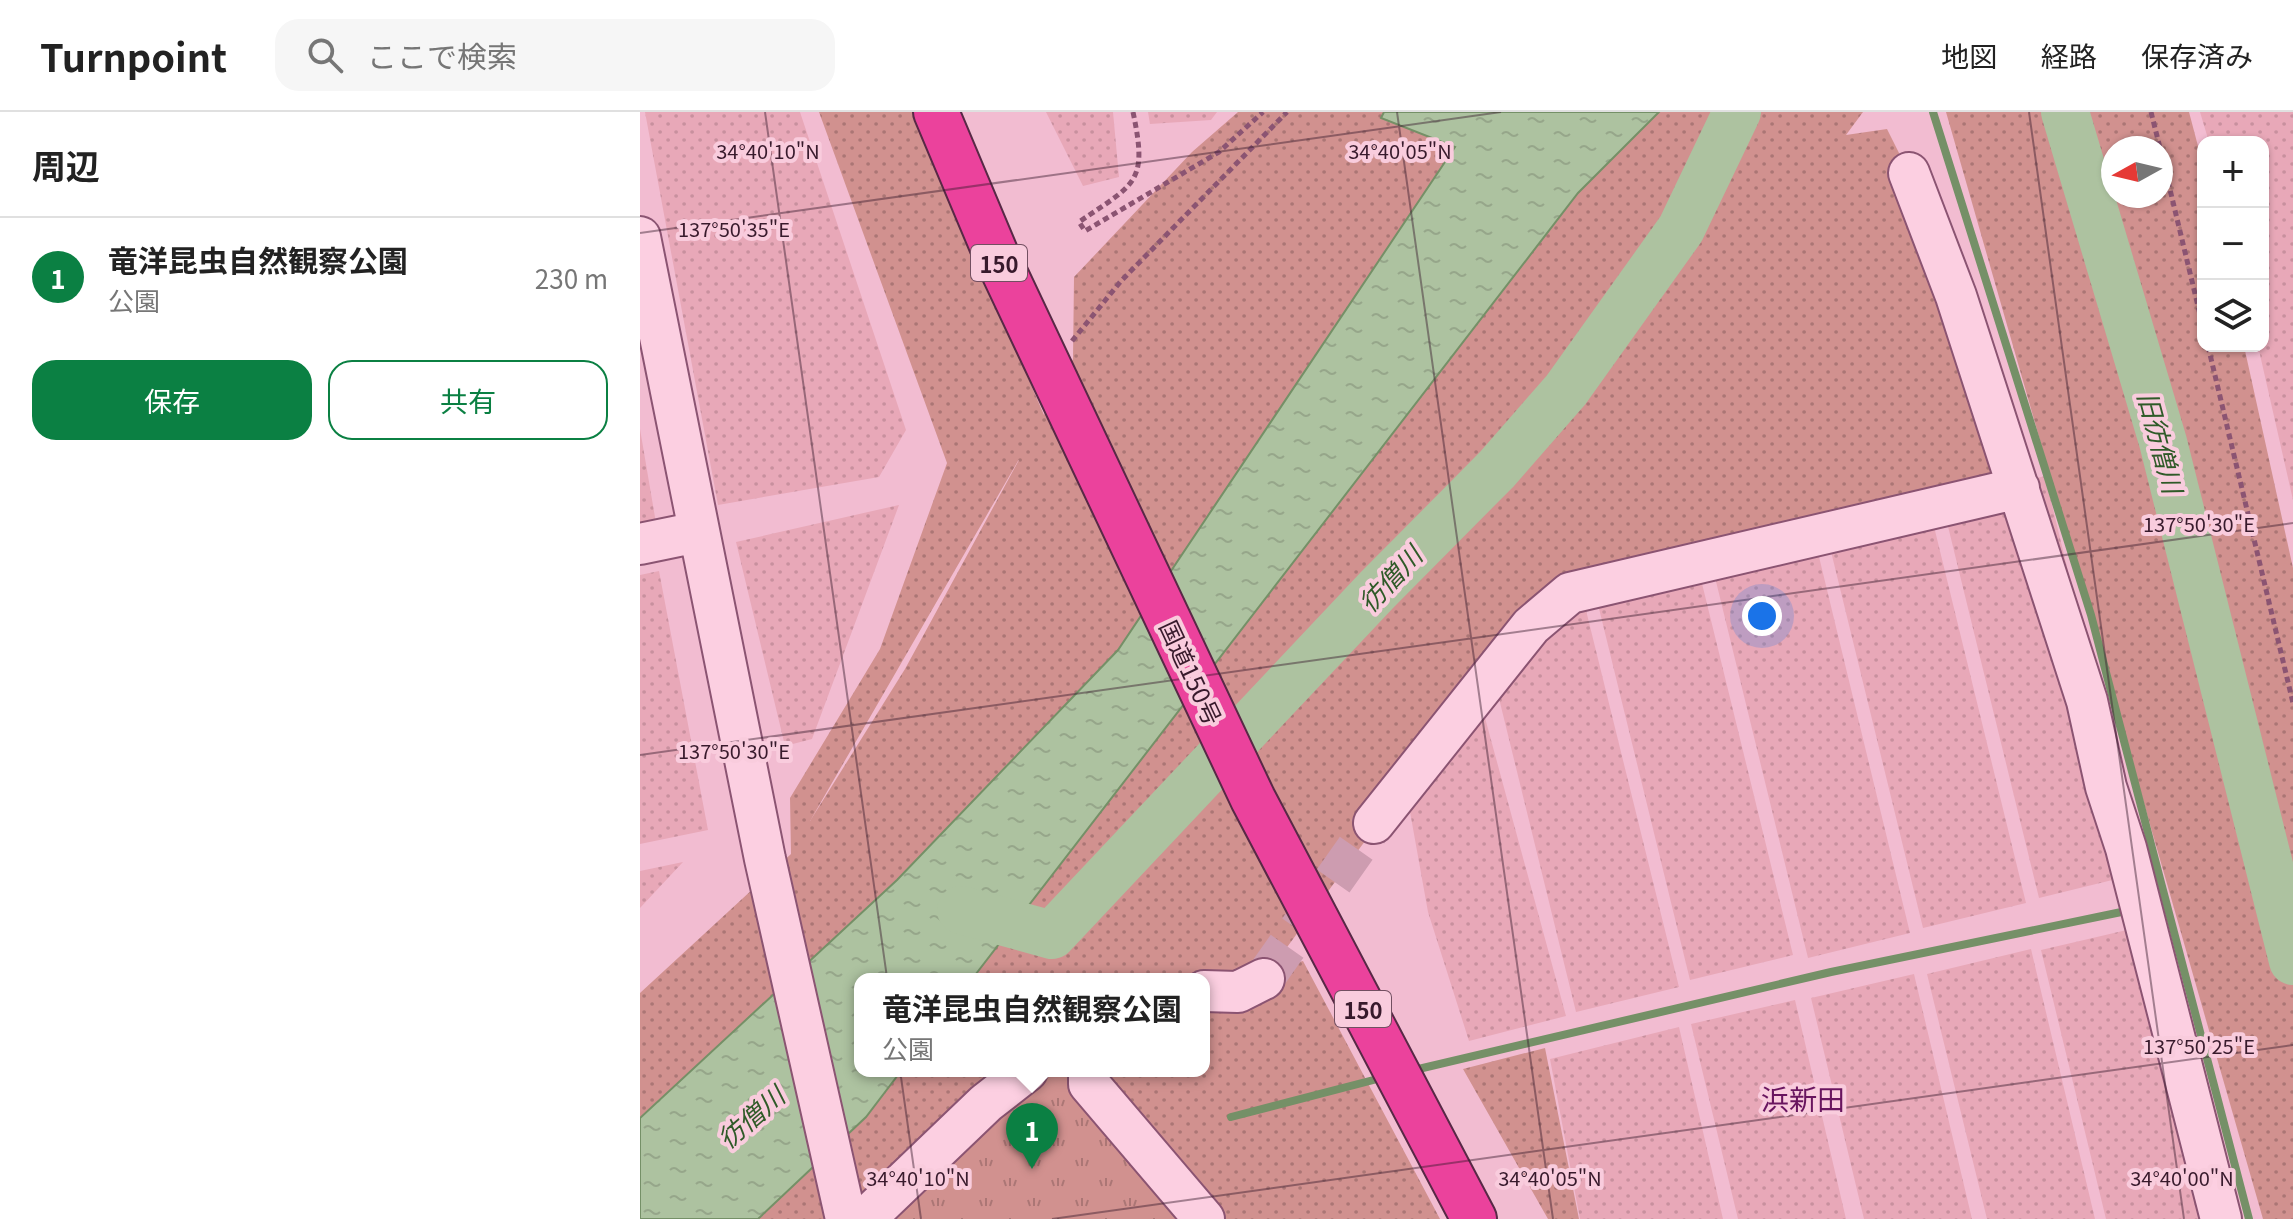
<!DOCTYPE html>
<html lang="ja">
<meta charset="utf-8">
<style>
:root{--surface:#fff;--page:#f6f6f6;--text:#222;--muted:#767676;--line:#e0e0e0;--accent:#0b8043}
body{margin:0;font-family:Georgia,"Noto Sans JP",serif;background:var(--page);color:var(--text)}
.controls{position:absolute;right:24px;top:24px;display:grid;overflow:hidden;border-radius:16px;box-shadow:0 2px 6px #0004}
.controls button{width:72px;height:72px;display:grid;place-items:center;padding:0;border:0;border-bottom:2px solid var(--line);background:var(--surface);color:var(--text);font:40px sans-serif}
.compass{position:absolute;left:1461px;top:24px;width:72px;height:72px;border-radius:50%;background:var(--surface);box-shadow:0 2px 6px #0004;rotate:262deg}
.you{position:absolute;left:1122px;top:504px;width:28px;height:28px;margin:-20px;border:6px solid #fff;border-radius:50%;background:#1a73e8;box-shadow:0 0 0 12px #1a73e833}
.badge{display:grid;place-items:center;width:52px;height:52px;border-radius:50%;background:var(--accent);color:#fff;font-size:26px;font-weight:700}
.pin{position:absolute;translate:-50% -66px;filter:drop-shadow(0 2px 4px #0008)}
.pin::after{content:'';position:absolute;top:42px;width:28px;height:24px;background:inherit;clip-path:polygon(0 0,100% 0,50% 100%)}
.popup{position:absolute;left:214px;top:861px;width:356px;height:104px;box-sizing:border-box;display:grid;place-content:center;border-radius:16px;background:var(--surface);filter:drop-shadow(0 2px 6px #0005);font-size:26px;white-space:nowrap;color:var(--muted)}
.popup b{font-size:30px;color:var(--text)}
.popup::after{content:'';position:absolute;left:50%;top:100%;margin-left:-16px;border:16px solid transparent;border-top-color:var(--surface)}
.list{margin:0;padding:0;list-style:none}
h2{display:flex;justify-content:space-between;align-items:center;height:104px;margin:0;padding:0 32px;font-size:34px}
h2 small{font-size:26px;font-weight:400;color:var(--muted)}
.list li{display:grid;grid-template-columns:52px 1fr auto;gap:24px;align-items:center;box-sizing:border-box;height:120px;padding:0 32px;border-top:2px solid var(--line)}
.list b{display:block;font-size:30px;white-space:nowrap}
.list p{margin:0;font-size:26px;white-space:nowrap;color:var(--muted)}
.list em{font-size:26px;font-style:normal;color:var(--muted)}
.actions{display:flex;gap:16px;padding:24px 32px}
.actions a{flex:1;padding:18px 0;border:2px solid var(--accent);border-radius:24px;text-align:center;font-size:28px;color:var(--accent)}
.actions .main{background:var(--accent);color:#fff}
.icon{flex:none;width:44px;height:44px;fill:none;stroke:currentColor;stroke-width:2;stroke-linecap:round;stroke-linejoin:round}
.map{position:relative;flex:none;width:1653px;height:1107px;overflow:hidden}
header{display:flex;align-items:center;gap:48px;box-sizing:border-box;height:112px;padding:0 40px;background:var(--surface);border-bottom:2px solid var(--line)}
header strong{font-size:38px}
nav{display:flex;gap:44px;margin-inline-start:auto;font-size:28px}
.search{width:560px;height:72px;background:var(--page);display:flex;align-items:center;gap:20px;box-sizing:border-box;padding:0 28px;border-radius:24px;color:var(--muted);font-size:30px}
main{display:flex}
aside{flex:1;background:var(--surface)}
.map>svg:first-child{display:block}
.farmland{fill:url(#farmland-dots)}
.grass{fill:url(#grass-dots);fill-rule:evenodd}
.park{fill:url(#park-tufts)}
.water{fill:url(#water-ripples);stroke:#759067;stroke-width:2}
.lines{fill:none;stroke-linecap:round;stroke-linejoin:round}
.stream{stroke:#759067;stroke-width:8}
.river{stroke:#adc2a0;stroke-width:48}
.minor-tunnel{stroke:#cd9cb0;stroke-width:40;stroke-dasharray:40 20;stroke-linecap:butt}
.minor-casing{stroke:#8b5472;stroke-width:44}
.highway-casing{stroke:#582946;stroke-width:48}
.path{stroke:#8b5472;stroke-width:5;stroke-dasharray:6 4;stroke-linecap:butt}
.minor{stroke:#fccfe1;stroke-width:40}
.highway{stroke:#eb429c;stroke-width:44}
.ticks{fill:none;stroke:#381a2c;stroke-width:2;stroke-opacity:0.45}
.labels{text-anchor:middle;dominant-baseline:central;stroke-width:8;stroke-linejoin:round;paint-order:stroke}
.shield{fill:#f9ccdd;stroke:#724f61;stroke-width:2}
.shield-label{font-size:22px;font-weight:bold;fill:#381a2c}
.street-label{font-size:24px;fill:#381a2c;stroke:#f9ccdd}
.water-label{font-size:26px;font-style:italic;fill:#2f5a28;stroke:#f9ccdd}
.quarter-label{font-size:28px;fill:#69155f;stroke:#f9ccdd}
.ticks-label{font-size:20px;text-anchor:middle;fill:#381a2c;stroke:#f9ccdd;stroke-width:8;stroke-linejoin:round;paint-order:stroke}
</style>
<header>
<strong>Turnpoint</strong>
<div class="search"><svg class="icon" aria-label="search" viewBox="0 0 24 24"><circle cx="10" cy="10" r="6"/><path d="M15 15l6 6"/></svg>ここで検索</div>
<nav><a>地図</a><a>経路</a><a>保存済み</a></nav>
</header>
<main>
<aside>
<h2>周辺<small></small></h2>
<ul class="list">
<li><span class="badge">1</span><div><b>竜洋昆虫自然観察公園</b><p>公園</p></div><em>230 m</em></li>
</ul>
<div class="actions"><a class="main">保存</a><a>共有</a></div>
</aside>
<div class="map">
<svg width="1653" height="1107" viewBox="0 0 1653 1107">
<defs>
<pattern id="farmland-dots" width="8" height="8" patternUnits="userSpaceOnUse" patternTransform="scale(2)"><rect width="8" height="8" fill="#e8a8b8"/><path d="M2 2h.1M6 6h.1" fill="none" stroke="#c8909e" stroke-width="1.8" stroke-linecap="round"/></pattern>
<pattern id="grass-dots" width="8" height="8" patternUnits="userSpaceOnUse" patternTransform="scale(2)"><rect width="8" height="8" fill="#d1918f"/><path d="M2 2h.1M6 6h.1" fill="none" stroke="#ab7675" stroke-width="1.8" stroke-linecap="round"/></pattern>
<pattern id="park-tufts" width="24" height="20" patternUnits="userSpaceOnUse" patternTransform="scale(2)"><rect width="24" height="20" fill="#d1918f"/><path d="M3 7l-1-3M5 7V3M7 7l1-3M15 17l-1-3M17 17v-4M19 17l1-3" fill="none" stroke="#ab7675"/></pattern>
<pattern id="water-ripples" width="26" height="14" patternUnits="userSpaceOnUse" patternTransform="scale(2)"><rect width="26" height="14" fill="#adc2a0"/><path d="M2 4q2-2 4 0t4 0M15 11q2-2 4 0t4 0" fill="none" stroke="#96a68a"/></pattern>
</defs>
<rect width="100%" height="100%" fill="#f2bcd1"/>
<path class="farmland" d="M5 0H160L266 318 239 365 78 393Z
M406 0H473L479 65 443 74Z
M508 0H577L571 8 510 12Z
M1560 0H1653V388L1618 234H1623V30H1569Z
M0 317 16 411 0 415Z
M1405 364 1501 761 1399 786 1302 390Z
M259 393 172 627 145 634 96 430Z
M1289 394 1386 791 1283 816 1186 419Z
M1174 424 1270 821 1168 846 1071 449Z
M1056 447 1153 843 1050 868 953 472Z
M19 459 68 718 0 732V463Z
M941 478 1039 875 936 900 853 562Z
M838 580 926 904 829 929 788 800 765 672Z
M43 750 0 796V759Z
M1504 814 1574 1107H1466L1401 838Z
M1391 837 1455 1107H1347L1287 862Z
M1274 862 1332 1107H1224L1171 886Z
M1155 888 1206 1107H1098L1051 912Z
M1039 915 1083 1107H940L910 947Z"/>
<path class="grass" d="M179 0H273L404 303 433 247 434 165 552 40 598 0H1223L1206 23 1247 17 1269 61 1361 361 919 465 631 857 663 849 800 1107H575L455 959H564V867H220V959H447L540 1107H0V881L151 742 150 686 240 537 307 351ZM379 348 265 557 170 709 378 349Z
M1306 0H1549L1563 53V234H1604L1653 456V1107H1623ZM1521 36V84H1473V36Z
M905 936 939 1107H908L823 957Z"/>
<path class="park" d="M388 959H444L555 1107H206Z"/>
<path class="water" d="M744 0H1019L938 81 332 867H220V959H261L226 1005 118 1107H0V1006L257 768 478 538 815 35 741 6Z"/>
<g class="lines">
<path class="stream" d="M1293 0 1451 503 1609 1107
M770 959 1191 860 1491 798
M591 1005 745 965"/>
<path class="river" d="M1425 0 1523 330 1653 849
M321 798 412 823 737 478 857 357 926 278 1041 117 1097 0"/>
<path class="minor-tunnel" d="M624 867 734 711"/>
<defs>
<path id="minor" d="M1269 61 1316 184 1447 589 1466 675 1486 736 1581 1107
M0 125 125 747 206 1107
M0 432 58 420
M734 711 891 514 930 481 1379 376
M564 879 598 880 624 867
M449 959V972L564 1107
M225 1107 346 991 387 959"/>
<path id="highway" d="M296 0 357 145 613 687 834 1107"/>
</defs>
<use href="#minor" class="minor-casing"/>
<use href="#highway" class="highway-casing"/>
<path class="path" d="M493 0C508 71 496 71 439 110L445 119 579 40 623 0
M1511 0 1520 36
M1521 40 1563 215
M432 229 481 169 647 0
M1568 234 1653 591"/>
<use href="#minor" class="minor"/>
<use href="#highway" class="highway"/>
</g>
<path class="ticks" d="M125 0 281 1107M757 0 913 1107M1389 0 1544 1107M0 121 861 0M0 643 1653 411M412 1107 1653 933"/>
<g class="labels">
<g class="shield">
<rect x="331" y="133" width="56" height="36" rx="6"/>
<rect x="695" y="879" width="56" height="36" rx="6"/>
</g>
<g class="shield-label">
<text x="359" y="151">150</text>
<text x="723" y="897">150</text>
</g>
<g class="street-label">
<text transform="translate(552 560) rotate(65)">国道150号</text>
</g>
<g class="water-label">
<text transform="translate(1522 330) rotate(75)">旧彷僧川</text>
<text transform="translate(749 466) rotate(-47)">彷僧川</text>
<text transform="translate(110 1004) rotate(-41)">彷僧川</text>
</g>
<g class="quarter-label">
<text x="1163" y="986">浜新田</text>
</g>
</g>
<g class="ticks-label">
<text x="128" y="47">34°40'10"N</text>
<text x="760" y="47">34°40'05"N</text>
<text x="94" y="125">137°50'35"E</text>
<text x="1559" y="420">137°50'30"E</text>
<text x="94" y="647">137°50'30"E</text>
<text x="1559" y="942">137°50'25"E</text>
<text x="278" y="1074">34°40'10"N</text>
<text x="910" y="1074">34°40'05"N</text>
<text x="1542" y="1074">34°40'00"N</text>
</g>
</svg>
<div class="controls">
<button>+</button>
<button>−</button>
<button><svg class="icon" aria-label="layers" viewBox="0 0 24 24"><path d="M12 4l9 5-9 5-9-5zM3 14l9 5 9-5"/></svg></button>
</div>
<svg class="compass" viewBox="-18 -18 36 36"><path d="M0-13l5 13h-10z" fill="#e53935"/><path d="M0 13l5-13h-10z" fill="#767676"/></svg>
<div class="you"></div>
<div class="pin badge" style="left:392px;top:1057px">1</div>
<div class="popup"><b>竜洋昆虫自然観察公園</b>公園</div>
</div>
</main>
